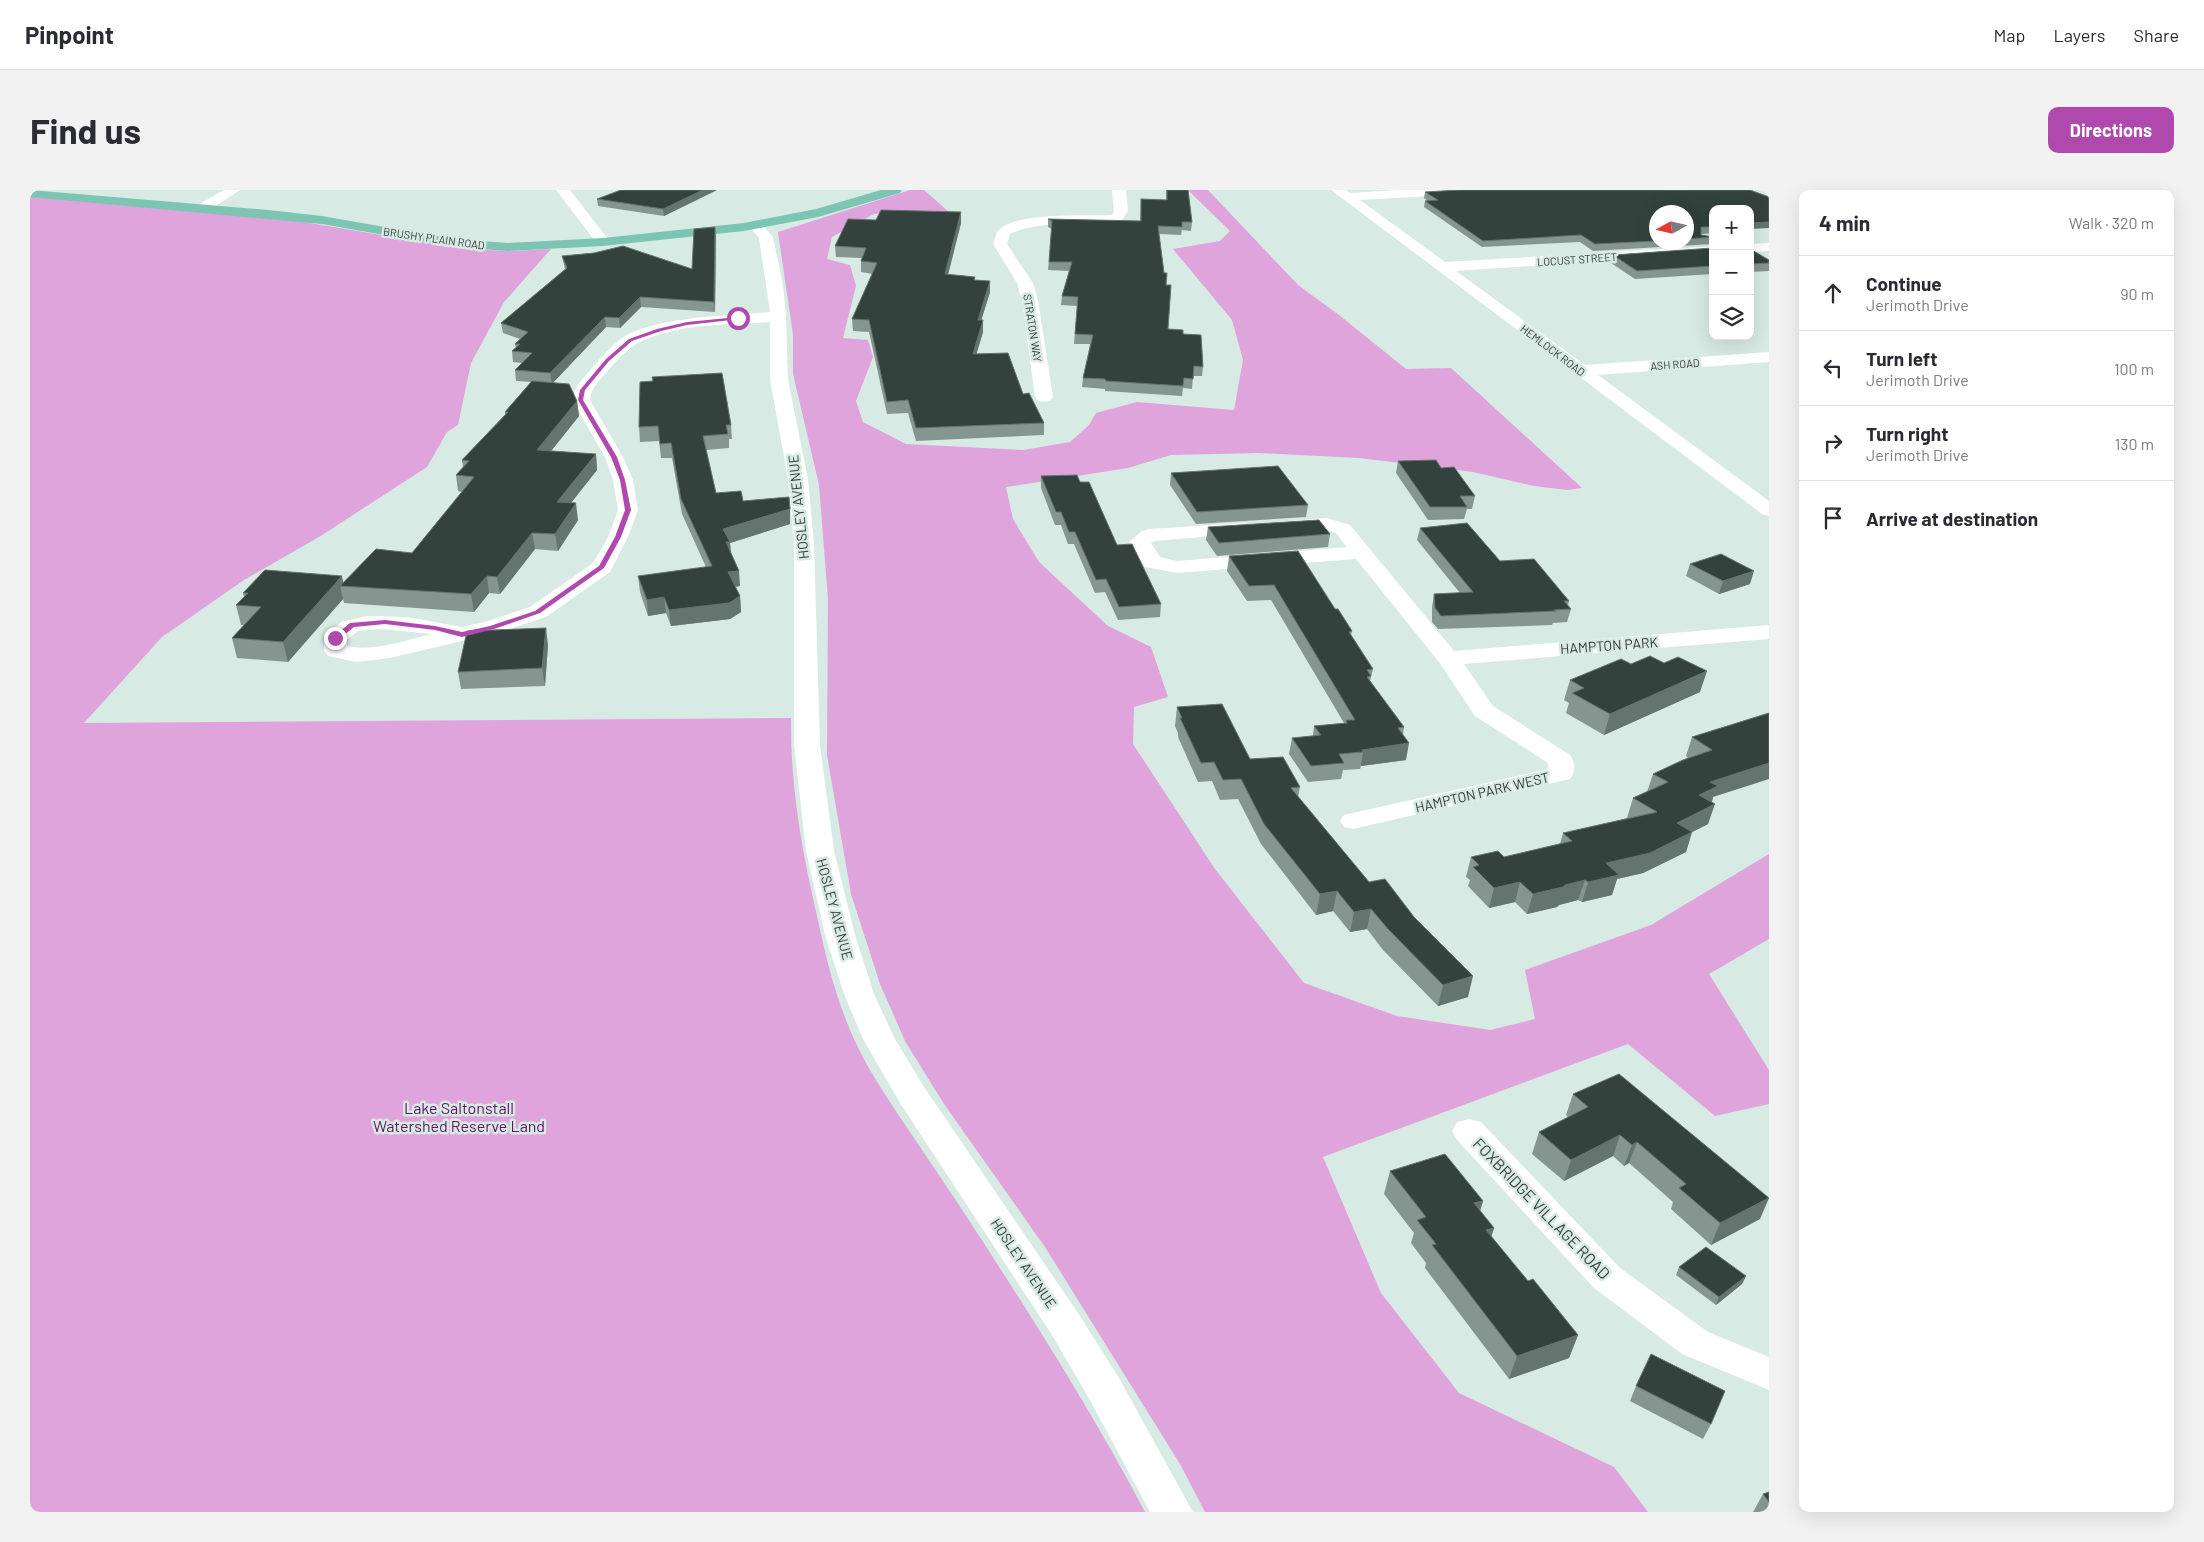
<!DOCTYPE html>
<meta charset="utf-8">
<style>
:root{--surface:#fff;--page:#f2f2f3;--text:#2b2b33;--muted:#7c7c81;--line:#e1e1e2;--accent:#af49ae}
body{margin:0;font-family:Barlow,sans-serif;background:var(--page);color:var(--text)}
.controls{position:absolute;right:15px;top:15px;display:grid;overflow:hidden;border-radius:10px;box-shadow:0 5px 20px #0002}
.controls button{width:45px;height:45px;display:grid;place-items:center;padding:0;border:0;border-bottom:1px solid var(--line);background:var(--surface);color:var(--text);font:25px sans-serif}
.compass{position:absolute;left:1619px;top:15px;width:45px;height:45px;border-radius:50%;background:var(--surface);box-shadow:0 5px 20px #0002;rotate:262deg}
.stop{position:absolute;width:15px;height:15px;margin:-11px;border:4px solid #af49ae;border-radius:50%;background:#fff}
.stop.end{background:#af49ae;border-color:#fff;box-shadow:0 1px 5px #0008}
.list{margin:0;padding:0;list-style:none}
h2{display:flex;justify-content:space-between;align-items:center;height:65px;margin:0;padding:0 20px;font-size:21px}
h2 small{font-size:16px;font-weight:400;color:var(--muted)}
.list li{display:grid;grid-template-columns:32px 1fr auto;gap:15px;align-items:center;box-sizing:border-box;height:75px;padding:0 20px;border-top:1px solid var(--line)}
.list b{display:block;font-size:19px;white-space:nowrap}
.list p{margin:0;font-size:16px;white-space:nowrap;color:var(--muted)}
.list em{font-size:16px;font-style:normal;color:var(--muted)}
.icon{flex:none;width:28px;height:28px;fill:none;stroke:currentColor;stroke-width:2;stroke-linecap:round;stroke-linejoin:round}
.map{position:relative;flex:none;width:1739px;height:1322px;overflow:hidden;border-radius:10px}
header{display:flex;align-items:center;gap:30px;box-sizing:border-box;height:70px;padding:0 25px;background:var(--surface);border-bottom:1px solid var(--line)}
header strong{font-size:24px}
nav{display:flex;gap:28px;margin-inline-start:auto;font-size:18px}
.intro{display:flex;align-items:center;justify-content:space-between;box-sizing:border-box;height:120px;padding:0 30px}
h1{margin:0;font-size:35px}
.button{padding:12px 22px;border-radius:10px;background:var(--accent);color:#fff;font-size:18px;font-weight:700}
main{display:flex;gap:30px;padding:0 30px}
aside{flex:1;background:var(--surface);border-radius:10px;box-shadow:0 5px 20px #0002}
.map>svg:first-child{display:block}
.green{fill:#dfa4dc}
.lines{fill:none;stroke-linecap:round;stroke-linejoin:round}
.minor{fill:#fff;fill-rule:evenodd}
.major{fill:#7cc5b3;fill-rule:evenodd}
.wall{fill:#859690;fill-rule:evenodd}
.shaded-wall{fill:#64746f}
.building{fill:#33423d;stroke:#64746f}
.route{fill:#af49ae}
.labels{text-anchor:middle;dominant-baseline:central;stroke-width:5;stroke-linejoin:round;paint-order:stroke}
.far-street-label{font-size:11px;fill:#353c39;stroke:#d7eae3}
.street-label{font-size:14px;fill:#353c39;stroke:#d7eae3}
.near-park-label{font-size:16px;fill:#621363;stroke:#d7eae3}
.near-street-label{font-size:16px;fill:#353c39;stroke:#d7eae3}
</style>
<header>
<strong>Pinpoint</strong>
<nav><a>Map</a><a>Layers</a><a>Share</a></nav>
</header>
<div class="intro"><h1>Find us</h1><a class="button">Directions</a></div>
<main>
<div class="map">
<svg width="1739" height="1322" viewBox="0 0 1739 1322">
<rect width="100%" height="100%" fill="#d7eae3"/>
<path class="green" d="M880 0H894L919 22 874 21 844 24 802 47 797 69 820 75 826 96 813 148 838 150 843 167 826 211 833 232 876 254 993 260 1040 252 1059 235 1066 223 1107 212 1204 220 1213 170 1202 130 1143 59 1190 51 1200 41 1158 0H1178L1268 95 1309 125 1376 179 1421 178 1552 298 1537 300 1504 296 1443 282 1329 268 1228 263 1141 265 1098 278 976 297 983 329 1009 372 1078 436 1121 457 1138 507 1104 517 1103 554 1185 679 1274 793 1367 826 1460 840 1505 829 1495 780 1621 735 1739 664V749L1679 784 1739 880V914L1685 926 1598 854 1293 967 1351 1103 1429 1203 1584 1277 1618 1322H1175L1150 1274 1015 1057 914 914 875 851 850 794 821 704 797 565 798 409 789 295 763 184V145L748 42Z
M0 6 262 30 434 59 482 61 521 59 474 112 441 173 428 235 417 242 397 277 289 347 214 390 132 447 54 533 761 528C760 595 772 661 787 726 796 768 806 810 824 849 836 876 853 901 869 926 890 956 910 987 931 1018 996 1118 1059 1216 1115 1322H0Z"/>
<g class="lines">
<path class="minor" d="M194 0H210L178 21H168L166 18 168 15Z
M526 0H540L578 49 580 52 578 55H568Z
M1082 0H1096L1098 21 1091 32C1053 41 1021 26 980 44L977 54 1003 93 1008 110 1023 207 1020 211 1014 212 1008 211 1005 207 992 110 987 93 963 54 967 42C983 21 1056 26 1082 25L1084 21Z
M1301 0H1316L1320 3 1369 0H1443L1436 4 1330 10 1415 72 1683 56V64L1426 81 1555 175 1739 162V172L1568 185 1739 311V326L1732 324Z
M725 31 730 32 743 47 753 95 756 126 758 190 778 289 784 353 790 555 804 661 825 745 844 804 865 849 894 897 1048 1123 1089 1188 1163 1322H1120L1061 1212 1022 1145 870 913 833 849 814 804 795 745 776 661 764 555V353L758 289 740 190V132C697 135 647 133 608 153 597 159 585 172 577 182 569 191 561 198 560 210L593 267 603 290 608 320 598 347 580 382 516 427 470 442 360 468 326 472 298 466 294 461V448L311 432 337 426 378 427 432 437 455 432 500 417 563 373 578 347 588 320 583 290 575 267 542 210C544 196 553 189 562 178 571 167 583 154 595 146 631 126 699 126 740 122L729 48 718 35ZM351 439 402 444C376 450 344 462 317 456V450L328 441Z
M1739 53V61L1720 62V54Z
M1297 328 1320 335 1424 461 1739 435V449L1434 474 1463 516 1540 565C1545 572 1546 582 1540 589L1323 639 1314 637 1310 631 1314 625 1518 579V573L1445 526 1409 472 1326 369 1147 383 1115 377 1099 352 1112 341 1119 339 1214 333 1221 335 1224 339 1221 343 1124 351 1121 353 1130 367 1147 371 1317 357C1313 353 1310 348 1307 344 1295 335 1263 344 1248 340L1245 336 1248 332Z
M1439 929 1451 932 1590 1078 1678 1142 1739 1167V1200L1652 1164 1564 1098 1427 950 1422 941 1427 932Z"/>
<path class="major" d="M0 0 238 20 292 26 423 49 478 53 573 48 714 33 786 19 851 0H872L870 3 788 27 714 41 573 56 478 61 423 57 292 34 0 7Z"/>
</g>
<path class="wall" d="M687 0 634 26 568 16 567 9Z
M1136 0H1158L1162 32 1161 41 1152 40 1151 45 1129 44 1136 95 1138 139 1153 144 1173 177 1172 186H1163L1162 199 1153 198 1152 206 1075 201V199L1052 197 1053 188 1060 154H1044L1047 116 1031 115 1032 106 1039 81 1018 80 1022 39 1018 37V29L1110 31 1111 9 1136 10Z
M1395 2 1683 19V43L1671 44V45L1683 47V53L1682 54 1563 61 1550 52 1452 57 1394 17 1395 11H1398L1394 8ZM1626 22H1656V52H1626Z
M931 33 918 85 945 90 960 102 951 130H953V142L946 164 993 204 1014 233V245L886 251 878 223 857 224 839 142 823 141 822 129 843 84 831 82V71L832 68 806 67 805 56Z
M686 46 685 122 611 117 590 138 576 137 522 193 547 211 549 226 521 261 566 264 567 280 541 313 548 330 528 361 505 359 470 404 459 403 444 422 314 413 313 409 258 472 207 468 202 448 214 435H211L206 415 214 407 213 403 314 392 382 363 432 302 428 301 426 285 433 277 432 270 475 225V222L501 192 486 191 485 180 492 173 483 172 482 161 486 158 485 154 490 149 473 143 471 133 535 79 534 75 532 66 662 79Z
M1683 58V84L1605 89 1581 73 1583 65Z
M1720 59 1739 70V81L1720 82Z
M610 192 701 235 702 249H699V258L676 260 686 303 713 311 760 334 700 353 701 363 710 396 705 397 710 406 711 422 700 429 641 436 636 423 618 426 610 402 608 386 676 377 652 324 642 268H631L629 251 610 252 609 237Z
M1368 271 1411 278 1445 306 1442 319H1437L1434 329 1398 330 1366 283Z
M1141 283 1278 315 1276 327 1166 334 1140 295Z
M1011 286 1050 292 1087 355 1131 414 1130 427 1088 430 1075 402 1065 403 1044 354H1038L1031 335H1025L1011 298Z
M1178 337 1300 344 1298 357 1187 366 1176 350Z
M1390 338 1470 371 1539 411 1538 416 1541 419 1537 432 1523 433 1522 435 1408 439 1402 432V417L1404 404 1430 403 1387 350Z
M1199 366 1305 419 1322 441 1321 445 1343 479 1340 491 1374 537 1373 545 1376 570 1331 576 1330 579 1313 580 1311 589 1278 592 1259 564 1262 548 1283 546 1284 536 1314 533 1241 410 1217 411 1197 381Z
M1660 374 1720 394 1689 404 1656 386Z
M518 455 515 496 431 499 428 482Z
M1601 474 1670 502 1574 545 1536 523 1539 513 1534 510 1540 490Z
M1147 517 1220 569 1270 597 1268 607 1339 692 1438 807 1408 816 1353 760 1337 739 1320 742 1303 721 1286 725 1231 654 1208 609 1190 610 1182 591 1168 592 1148 547V543L1145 536Z
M1739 523 1683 607 1682 612 1678 634 1662 642 1656 662 1613 683 1587 689 1582 705 1552 712 1548 710 1529 715 1527 717 1497 724 1485 712 1459 718 1438 696 1440 690 1436 687 1441 667H1474L1530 654 1533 643 1598 628H1597L1603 608 1617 602 1623 584 1658 568 1656 566 1662 547Z
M1543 904 1730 1029 1681 1055 1641 1019 1643 1012 1599 973 1594 976 1583 966 1534 991 1502 964 1509 942 1538 927 1536 925Z
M1360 981 1453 1011 1450 1021 1464 1038 1461 1046 1498 1091 1548 1145 1539 1168 1479 1189 1395 1078 1396 1073 1381 1053 1384 1043 1354 1004Z
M1649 1077 1716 1086 1712 1094 1686 1115 1646 1085Z
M1606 1196 1681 1234 1673 1249 1600 1211Z
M1739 1302V1322H1723L1733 1304Z"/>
<path class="shaded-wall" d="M673 0H687L634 26 633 19Z
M931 22V33L915 96V84Z
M1739 32V38L1720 39V33Z
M685 37 686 46 685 122 684 112Z
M960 91V102L948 141V130Z
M610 107 611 117 590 138 589 128Z
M575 127 576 137 522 194 520 183Z
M953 130V142L943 176V164Z
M547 211 549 226 510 275 507 260Z
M566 264 567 280 529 328 527 312Z
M546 313 548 330 528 361 525 344Z
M760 319V334L700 353 701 367 697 368 693 339Z
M502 343 505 359 470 404 467 387Z
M709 381 710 396 699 398 698 382Z
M1724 381 1720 394 1689 404 1693 391Z
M312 386 314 396H310L313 409 258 472 253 452Z
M457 386 459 403 444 422 441 404Z
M710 406 711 422 700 429 641 436 639 420Z
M634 407 636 423 618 426 617 410Z
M516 438 518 455 515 496 512 478Z
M1677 481 1670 502 1574 545 1580 524Z
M1379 553 1376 570 1331 576 1333 562 1332 560Z
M1739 559V589L1683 607 1681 615 1669 605 1680 592Z
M1685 614 1678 634 1641 653 1647 633Z
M1662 642 1656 662 1613 683 1587 689 1582 705 1552 712 1558 692 1576 673Z
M1555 690 1548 710 1529 715 1527 717 1497 724 1503 704 1535 695Z
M1490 692 1485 712 1459 718 1464 698Z
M1307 701 1303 721 1286 725 1290 704Z
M1341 719 1337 739 1320 742 1324 722Z
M1443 786 1438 807 1408 816 1413 795Z
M1590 945 1583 966 1534 991 1541 970Z
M1607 952 1599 973 1594 976 1602 955Z
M1739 1008 1730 1029 1681 1055 1690 1033Z
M1453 1011 1446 1034 1444 1013Z
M1464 1038 1457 1061 1456 1040Z
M1716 1086 1712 1094 1686 1115 1689 1107Z
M1548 1145 1539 1168 1479 1189 1487 1166Z"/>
<path class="building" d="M591 0H673L633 19 567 9Z
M1137 0H1158L1162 32H1152V37L1128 36 1134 83H1137L1136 95H1141L1138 139 1153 140V144L1171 145 1173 177 1164 176 1163 189 1154 188 1153 196 1076 191 1075 189 1053 188 1063 145 1045 144 1048 107 1032 106 1042 72H1019L1022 31 1018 29 1111 31V9L1137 10Z
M1428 0H1720L1739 7V32L1720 33V19H1683V37H1671V45L1683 47 1656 49V22H1626V51L1565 54 1551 45 1453 51 1395 11 1408 10 1395 2Z
M851 20 931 22 915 84 945 87 944 90 960 91 948 130H953L943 164 978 163 993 204 999 203 1014 233 886 238 878 210 857 212 839 130 822 129 847 73 831 71 836 58 805 56 818 29 846 30Z
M685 37 684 112 610 107 589 128 575 127 520 183 485 180 502 163 482 161 490 154H485L498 142 471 133 537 78 532 66 564 63 593 56 662 79 664 39Z
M1683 58V76L1607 81 1583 65Z
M1720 59 1739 70V73L1720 74Z
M692 183 701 235H696L698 244 673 246 686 303 711 301 713 311 759 307 760 319 693 339 700 352H696L709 381 698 382 710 406 699 413 639 420 634 407 617 410 608 386 682 376 651 309 641 253 630 254 628 236 609 237 610 192 623 191 622 187Z
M502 191 539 194 547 211 507 260 566 264 527 312 546 313 525 344 502 343 467 387 457 386 441 404 310 396 346 359 382 363 444 287 426 285 439 271 432 270 478 222H475Z
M1406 270 1411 278 1424 277 1445 306H1430L1437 317H1400L1368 271Z
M1248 276 1278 315 1167 322 1141 283Z
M1047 285 1050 292H1059L1087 355 1102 354 1131 414 1089 417 1076 389 1066 390 1045 342H1039L1031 322H1026L1011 286Z
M1289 330 1300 344 1189 353 1178 337Z
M1437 333 1470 371 1504 369 1539 411H1534L1541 419 1524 420 1526 421 1411 426 1405 418 1404 404 1443 402 1390 338Z
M1268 361 1305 419H1308L1322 441 1319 442 1343 479 1337 480 1341 486 1337 487 1374 537 1368 538 1379 553 1332 560 1333 562 1309 564 1314 573 1281 576 1262 548 1291 545 1284 536 1317 533 1316 530H1325L1244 395 1219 396 1199 366Z
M1691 364 1724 381 1693 391 1660 374Z
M235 380 312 386 253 452 202 448 231 417 206 415 218 403H213Z
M516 438 512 478 428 482 437 441Z
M1620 466 1634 473 1648 467 1677 481 1580 524 1542 503 1554 498 1540 490 1591 469 1601 474Z
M1192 514 1220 569 1253 567 1270 597 1261 598 1339 692 1355 689 1384 727 1443 786 1413 795 1358 739 1341 719 1324 722 1307 701 1290 704 1234 634 1211 589 1193 590 1184 572 1171 573 1150 528H1152L1147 517Z
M1739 523V573L1680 592 1688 596 1669 605 1685 614 1647 633 1662 642 1620 663 1576 673 1589 685 1558 692 1555 690 1535 695 1533 697 1503 704 1490 692 1464 698 1443 677 1449 675 1441 667 1468 661 1474 667 1542 651 1533 643 1627 622 1603 608 1638 592 1623 584 1653 570 1682 560 1662 547Z
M1589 884 1739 1008 1690 1033 1649 998 1656 994 1607 952 1602 955 1590 945 1541 970 1509 942 1558 917 1543 904Z
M1415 964 1453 1011 1444 1013 1464 1038 1456 1040 1498 1091 1503 1089 1548 1145 1487 1166 1402 1055 1406 1054 1387 1030 1396 1027 1360 981Z
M1676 1057 1716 1086 1689 1107 1649 1077Z
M1621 1164 1695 1201 1681 1234 1606 1196Z
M1739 1302V1312L1733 1304Z"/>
<path class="route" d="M708 127 710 129 657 135 631 141 602 151 579 171 555 200 553 210 587 267 595 290 601 320 591 347 574 378 510 423 464 439 432 447 405 440 355 434 324 437 308 450H303V447L320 433 355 430 405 436 432 442 460 436 505 421 569 376 585 347 595 320 590 290 581 267 548 210 550 200 576 169 599 149 627 139 657 132Z"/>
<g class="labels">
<g class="far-street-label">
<text transform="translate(404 48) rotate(8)">BRUSHY PLAIN ROAD</text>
<text transform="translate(1547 69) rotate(-4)">LOCUST STREET</text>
<text transform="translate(1003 138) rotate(81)">STRATON WAY</text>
<text transform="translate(1523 160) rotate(37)">HEMLOCK ROAD</text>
<text transform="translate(1645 174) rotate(-4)">ASH ROAD</text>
</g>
<g class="street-label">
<text transform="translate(768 317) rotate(-96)">HOSLEY AVENUE</text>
<text transform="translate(1579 455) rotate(-4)">HAMPTON PARK</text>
<text transform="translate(1452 602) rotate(-13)">HAMPTON PARK WEST</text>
<text transform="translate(805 719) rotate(75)">HOSLEY AVENUE</text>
<text transform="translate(994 1073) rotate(56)">HOSLEY AVENUE</text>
</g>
<g class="near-park-label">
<text x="429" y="917">Lake Saltonstall<tspan x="429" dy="18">Watershed Reserve Land</tspan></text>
</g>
<g class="near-street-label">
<text transform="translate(1512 1018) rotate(46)">FOXBRIDGE VILLAGE ROAD</text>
</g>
</g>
</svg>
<div class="controls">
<button>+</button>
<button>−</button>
<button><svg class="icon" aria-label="layers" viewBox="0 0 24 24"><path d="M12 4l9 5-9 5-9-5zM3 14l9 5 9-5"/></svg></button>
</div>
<svg class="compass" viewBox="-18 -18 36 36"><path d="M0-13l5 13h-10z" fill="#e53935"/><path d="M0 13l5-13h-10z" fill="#7c7c81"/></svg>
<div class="stop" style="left:708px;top:128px"></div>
<div class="stop end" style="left:305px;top:448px"></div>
</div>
<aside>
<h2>4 min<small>Walk · 320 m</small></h2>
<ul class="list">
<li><svg class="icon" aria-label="ahead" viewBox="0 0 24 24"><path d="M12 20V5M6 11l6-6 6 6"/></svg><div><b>Continue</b><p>Jerimoth Drive</p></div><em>90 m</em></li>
<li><svg class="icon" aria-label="left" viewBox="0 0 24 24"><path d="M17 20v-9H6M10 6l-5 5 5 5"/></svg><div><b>Turn left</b><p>Jerimoth Drive</p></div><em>100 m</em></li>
<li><svg class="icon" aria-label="right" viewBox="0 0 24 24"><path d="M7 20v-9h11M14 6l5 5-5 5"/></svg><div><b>Turn right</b><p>Jerimoth Drive</p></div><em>130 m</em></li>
<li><svg class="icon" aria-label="arrive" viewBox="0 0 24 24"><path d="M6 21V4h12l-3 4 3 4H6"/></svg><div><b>Arrive at destination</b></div></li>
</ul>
</aside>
</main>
